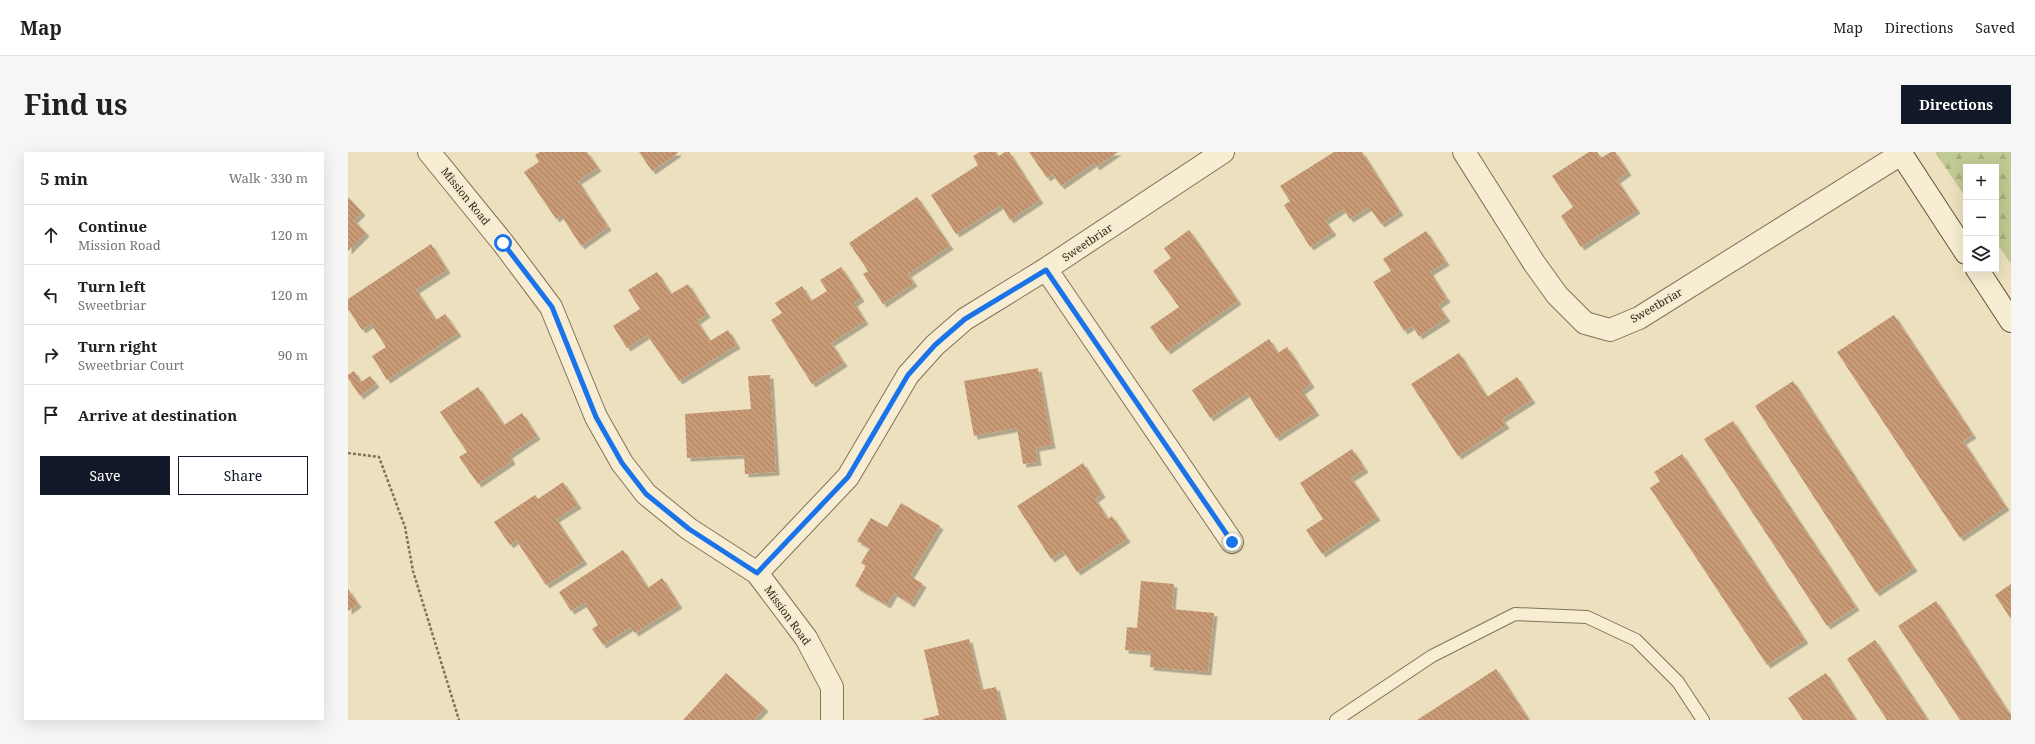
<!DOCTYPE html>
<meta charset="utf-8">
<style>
:root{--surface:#fff;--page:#f6f6f6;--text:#202124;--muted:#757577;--line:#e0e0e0;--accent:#111827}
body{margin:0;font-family:"Noto Serif",serif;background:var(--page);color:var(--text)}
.controls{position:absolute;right:12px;top:12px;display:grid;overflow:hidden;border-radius:0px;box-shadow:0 4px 16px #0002}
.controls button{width:36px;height:36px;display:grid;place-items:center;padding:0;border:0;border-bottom:1px solid var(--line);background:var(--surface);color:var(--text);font:20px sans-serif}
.stop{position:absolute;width:12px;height:12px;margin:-9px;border:3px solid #1a73e8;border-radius:50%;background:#fff}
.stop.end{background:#1a73e8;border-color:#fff;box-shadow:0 1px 4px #0008}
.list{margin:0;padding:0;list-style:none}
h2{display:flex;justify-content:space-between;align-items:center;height:52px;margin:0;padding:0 16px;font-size:17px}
h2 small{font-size:13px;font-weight:400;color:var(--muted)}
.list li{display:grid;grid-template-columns:26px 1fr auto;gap:12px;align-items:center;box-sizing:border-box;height:60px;padding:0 16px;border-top:1px solid var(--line)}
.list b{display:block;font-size:15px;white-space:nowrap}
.list p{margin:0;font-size:13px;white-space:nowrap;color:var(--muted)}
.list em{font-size:13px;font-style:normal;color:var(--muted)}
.actions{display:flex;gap:8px;padding:12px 16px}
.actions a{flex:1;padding:9px 0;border:1px solid var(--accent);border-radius:0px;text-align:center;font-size:14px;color:var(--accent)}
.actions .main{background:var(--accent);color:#fff}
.icon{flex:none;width:22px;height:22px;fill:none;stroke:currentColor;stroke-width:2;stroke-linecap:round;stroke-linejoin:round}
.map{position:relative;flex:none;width:1663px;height:568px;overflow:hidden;border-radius:0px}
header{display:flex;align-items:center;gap:24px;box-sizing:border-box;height:56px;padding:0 20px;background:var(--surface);border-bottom:1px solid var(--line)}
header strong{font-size:19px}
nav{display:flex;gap:22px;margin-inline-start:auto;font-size:14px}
.intro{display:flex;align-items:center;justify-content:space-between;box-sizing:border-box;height:96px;padding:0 24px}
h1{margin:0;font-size:28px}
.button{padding:10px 18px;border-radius:0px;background:var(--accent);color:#fff;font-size:14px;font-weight:700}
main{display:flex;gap:24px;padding:0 24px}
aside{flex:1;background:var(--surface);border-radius:0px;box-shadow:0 4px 16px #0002}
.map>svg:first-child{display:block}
.forest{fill:url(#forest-firs)}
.building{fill:url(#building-back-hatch);filter:url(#shadow)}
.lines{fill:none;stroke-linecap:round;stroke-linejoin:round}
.lane-casing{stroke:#837158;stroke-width:14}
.street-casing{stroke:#837158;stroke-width:24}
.secondary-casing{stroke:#65523c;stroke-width:24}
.path{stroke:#837158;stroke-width:2.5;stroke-dasharray:3 2;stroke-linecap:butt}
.lane{stroke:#f7edd2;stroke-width:12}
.street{stroke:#f7edd2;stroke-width:22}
.secondary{stroke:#f7edd2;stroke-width:22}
.route{stroke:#1a73e8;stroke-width:5}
.labels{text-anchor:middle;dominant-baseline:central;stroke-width:3;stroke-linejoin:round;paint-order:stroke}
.street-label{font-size:11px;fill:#33281c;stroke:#f3eace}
</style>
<header>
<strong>Map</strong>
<nav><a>Map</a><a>Directions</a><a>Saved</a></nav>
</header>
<div class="intro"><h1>Find us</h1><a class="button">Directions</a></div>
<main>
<aside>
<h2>5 min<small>Walk · 330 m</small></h2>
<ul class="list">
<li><svg class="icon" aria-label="ahead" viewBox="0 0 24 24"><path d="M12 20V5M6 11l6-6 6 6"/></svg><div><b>Continue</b><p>Mission Road</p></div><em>120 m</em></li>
<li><svg class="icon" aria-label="left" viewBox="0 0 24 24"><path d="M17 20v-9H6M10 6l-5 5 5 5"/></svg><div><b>Turn left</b><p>Sweetbriar</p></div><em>120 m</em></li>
<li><svg class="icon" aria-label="right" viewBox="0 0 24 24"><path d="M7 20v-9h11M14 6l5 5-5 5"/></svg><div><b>Turn right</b><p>Sweetbriar Court</p></div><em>90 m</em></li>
<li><svg class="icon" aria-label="arrive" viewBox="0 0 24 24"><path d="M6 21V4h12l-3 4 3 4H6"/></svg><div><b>Arrive at destination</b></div></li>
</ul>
<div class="actions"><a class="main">Save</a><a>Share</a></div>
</aside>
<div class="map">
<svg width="1663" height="568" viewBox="0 0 1663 568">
<defs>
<pattern id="forest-firs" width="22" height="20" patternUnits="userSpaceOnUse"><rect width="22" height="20" fill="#c1c994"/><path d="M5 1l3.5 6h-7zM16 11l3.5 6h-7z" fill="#a6ad7f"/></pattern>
<pattern id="building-back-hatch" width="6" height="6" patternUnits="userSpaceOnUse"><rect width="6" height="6" fill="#c89b76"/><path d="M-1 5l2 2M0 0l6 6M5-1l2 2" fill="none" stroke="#a37e60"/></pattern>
<filter id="shadow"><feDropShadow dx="3.5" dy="3.5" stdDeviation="0" flood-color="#0004"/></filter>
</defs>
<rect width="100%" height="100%" fill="#ece0bf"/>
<path class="forest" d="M1587 0H1663V112L1648 90V15H1618V46Z"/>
<path class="building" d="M192 0H239L250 16 230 29 260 75 233 94 213 63 208 67 176 20 191 10 187 3Z
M291 0H329L330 1 304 19Z
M632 0H648L651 4 657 0H661L692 48 662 68 653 53 608 82 583 43 630 13 625 4Z
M681 0H770L748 15 746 11 713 34 704 22 699 26Z
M986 0H1014L1052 60 1033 72 1021 55 1002 67 995 57 977 69 985 80 962 95 936 53 942 49 932 34Z
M1241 0H1249L1253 6 1263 0H1267L1280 20 1269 28 1289 58 1233 95 1213 64 1225 55 1204 24Z
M0 45 14 60 6 68 18 81 0 99Z
M569 45 602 94 560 122 566 131 535 152 515 122 520 119 501 91Z
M841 78 890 149 819 199 802 175 831 155 805 119 823 106 816 96Z
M1078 79 1098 110 1082 120 1099 147 1090 153 1099 166 1071 184 1064 174 1056 179 1025 130 1043 119 1035 107Z
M83 92 99 118 68 138 88 168 97 162 110 181 39 228 24 204 38 195 23 172 14 178 0 157V147Z
M493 115 513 146 506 151 517 169 483 191 496 211 464 232 423 168 434 161 427 151 454 134 463 149 479 139 472 128Z
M309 120 323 142 340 132 359 162 349 169 362 189 380 178 389 193 331 229 299 183 279 196 265 174 292 157 280 138Z
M1546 163 1625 283 1615 289 1658 355 1612 386 1489 200Z
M921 187 930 201 939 195 963 232 954 239 968 260 928 286 899 241 862 266 844 238Z
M1111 201 1139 245 1169 225 1184 248 1154 267 1158 273 1110 304 1063 232Z
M690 216 704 293 688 296 690 310 675 312 669 276 626 284 616 229Z
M6 219 13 230 22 224 28 232 12 244 0 226V223Z
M422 223 428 320 397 322 396 303 339 306 337 262 403 257 400 224Z
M1445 229 1566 416 1528 441 1407 254Z
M130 235 156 273 174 261 189 284 161 303 164 309 130 332 111 305 119 300 92 260Z
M1385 269 1508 455 1479 474 1356 287Z
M1004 297 1017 317 1003 326 1029 365 974 402 958 378 975 367 952 331Z
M1334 302 1457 488 1419 513 1302 336 1312 329 1306 320Z
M735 311 754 342 747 347 760 367 764 364 779 387 729 420 715 399 703 407 669 354Z
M215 330 230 353 208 367 236 409 198 433 168 388 162 393 146 370 187 343 190 347Z
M553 351 592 374 562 424 575 432 563 452 546 441 539 453 507 434 518 414 513 411 522 396 509 389 523 366 539 375Z
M275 398 300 436 314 426 331 453 287 481 283 475 255 493 244 477 250 473 236 451 223 459 211 440Z
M793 429 826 432 824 457 866 461 860 520 802 515 803 500 777 498 779 475 789 476Z
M1663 432V467L1647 443Z
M0 437 10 452 0 459Z
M1588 449 1663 564V568H1612L1550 474Z
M621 487 633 538 648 535 656 568H575V567L591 563 576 498Z
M1527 488 1580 568H1539L1499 507Z
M1148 517 1181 568H1069Z
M378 521 417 556 406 568H335Z
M1478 521 1508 568H1455L1440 546Z"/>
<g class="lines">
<defs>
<path id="lane" d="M988 568 1084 504 1167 462 1239 465 1288 488 1330 530 1355 568"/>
<path id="street" d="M81 0 155 91 203 155 248 265 274 311 298 342 341 377 409 421 458 486 484 535V568
M1116 0 1186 111 1209 143 1237 171 1262 178 1291 166 1553 2
M698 117 884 390
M409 421 500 325 560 223 587 193 617 167 698 117 875 0"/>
<path id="secondary" d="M1552 0 1618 101
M1629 117 1663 169"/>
</defs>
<use href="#lane" class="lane-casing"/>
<use href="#street" class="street-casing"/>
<use href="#secondary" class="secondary-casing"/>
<path class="path" d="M0 301 31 305 57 375 65 419 111 568"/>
<use href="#lane" class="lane"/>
<use href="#street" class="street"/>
<use href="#secondary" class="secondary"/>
</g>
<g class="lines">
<path class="route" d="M155 91 204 155 248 265 274 311 298 342 341 377 409 421 500 325 560 223 587 193 617 167 698 118 884 390"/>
</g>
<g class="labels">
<g class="street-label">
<text transform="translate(118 44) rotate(51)">Mission Road</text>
<text transform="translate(739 90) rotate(-34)">Sweetbriar</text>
<text transform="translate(1308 153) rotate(-30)">Sweetbriar</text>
<text transform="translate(440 463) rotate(54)">Mission Road</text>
</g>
</g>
</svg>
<div class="controls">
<button>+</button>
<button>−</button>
<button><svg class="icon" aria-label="layers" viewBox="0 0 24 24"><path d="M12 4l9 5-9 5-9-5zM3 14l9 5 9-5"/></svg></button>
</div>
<div class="stop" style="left:155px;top:91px"></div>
<div class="stop end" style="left:884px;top:390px"></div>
</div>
</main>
